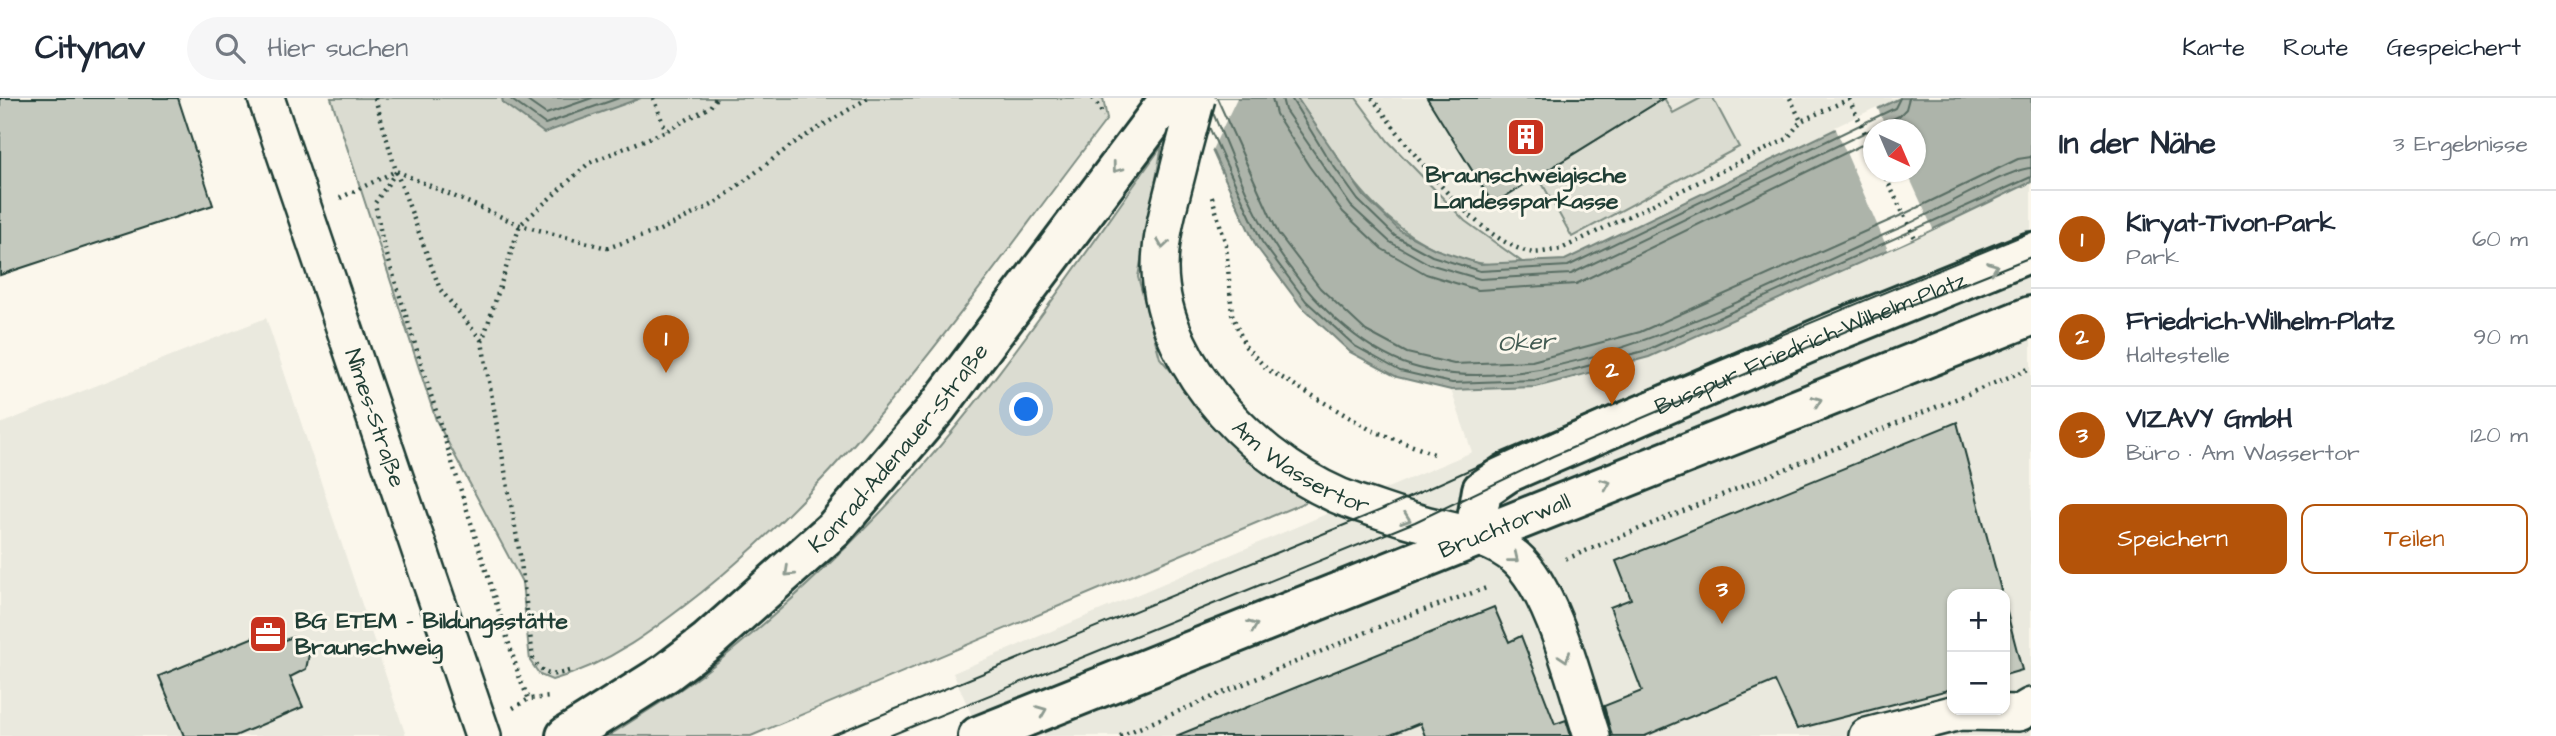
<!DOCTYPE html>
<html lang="de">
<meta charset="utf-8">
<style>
:root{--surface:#fff;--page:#f6f6f7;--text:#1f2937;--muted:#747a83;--line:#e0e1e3;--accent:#b45309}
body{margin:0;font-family:"Architects Daughter",sans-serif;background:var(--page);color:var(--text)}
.controls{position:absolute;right:21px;bottom:21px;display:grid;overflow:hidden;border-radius:14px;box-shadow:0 2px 5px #0004}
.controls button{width:63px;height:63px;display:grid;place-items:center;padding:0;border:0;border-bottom:2px solid var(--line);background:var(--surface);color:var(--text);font:35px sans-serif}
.compass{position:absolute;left:1863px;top:21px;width:63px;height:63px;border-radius:50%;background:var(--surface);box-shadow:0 2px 5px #0004;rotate:136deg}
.you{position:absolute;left:1027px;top:312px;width:24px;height:24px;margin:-18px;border:5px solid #fff;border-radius:50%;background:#1a73e8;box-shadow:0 0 0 10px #1a73e833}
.badge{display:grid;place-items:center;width:46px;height:46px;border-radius:50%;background:var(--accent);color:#fff;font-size:23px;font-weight:700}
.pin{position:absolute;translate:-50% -58px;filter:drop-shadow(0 2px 4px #0008)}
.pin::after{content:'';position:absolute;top:37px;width:24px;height:21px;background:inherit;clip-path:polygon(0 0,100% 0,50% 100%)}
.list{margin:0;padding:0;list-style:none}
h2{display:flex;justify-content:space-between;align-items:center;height:91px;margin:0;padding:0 28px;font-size:30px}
h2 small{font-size:23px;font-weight:400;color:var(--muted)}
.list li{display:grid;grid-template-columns:46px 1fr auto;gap:21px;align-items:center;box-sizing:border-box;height:98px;padding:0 28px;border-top:2px solid var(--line)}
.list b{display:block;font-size:26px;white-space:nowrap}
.list p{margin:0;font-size:23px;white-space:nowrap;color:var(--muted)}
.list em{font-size:23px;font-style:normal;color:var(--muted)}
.actions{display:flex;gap:14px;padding:21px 28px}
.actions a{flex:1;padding:16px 0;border:2px solid var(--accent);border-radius:14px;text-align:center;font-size:24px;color:var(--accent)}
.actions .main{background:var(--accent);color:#fff}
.icon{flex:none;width:38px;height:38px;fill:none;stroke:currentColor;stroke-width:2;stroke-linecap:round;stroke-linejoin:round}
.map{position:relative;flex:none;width:2031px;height:638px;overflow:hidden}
header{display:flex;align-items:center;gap:42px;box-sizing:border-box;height:98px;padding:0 35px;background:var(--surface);border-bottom:2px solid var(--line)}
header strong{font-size:33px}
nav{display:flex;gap:38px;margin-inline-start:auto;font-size:24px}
.search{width:490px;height:63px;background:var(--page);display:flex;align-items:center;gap:18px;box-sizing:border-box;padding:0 24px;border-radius:38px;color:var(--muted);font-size:26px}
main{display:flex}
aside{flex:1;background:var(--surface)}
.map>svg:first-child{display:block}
.built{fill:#eae9de;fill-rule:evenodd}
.green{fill:#dbdcd1;stroke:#7d8c82;stroke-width:2}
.water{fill:#adb4aa;stroke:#74847b;stroke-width:2;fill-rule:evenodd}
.pier{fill:#fbf7ec}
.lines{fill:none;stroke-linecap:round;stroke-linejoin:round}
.shore{stroke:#586d63;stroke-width:2}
.building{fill:#c4c9be;stroke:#1f3d34;stroke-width:2}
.street-casing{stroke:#1f3d34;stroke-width:40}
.secondary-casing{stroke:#1f3d34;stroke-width:44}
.path{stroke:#1f3d34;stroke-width:4.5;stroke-dasharray:2 5;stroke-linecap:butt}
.street{stroke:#fbf7ec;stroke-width:35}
.secondary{stroke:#fbf7ec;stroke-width:38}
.tram{stroke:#1f3d34;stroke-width:2}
.street-bridge-casing{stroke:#1f3d34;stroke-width:40;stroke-linecap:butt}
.secondary-bridge-casing{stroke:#1f3d34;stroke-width:44;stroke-linecap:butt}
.street-bridge{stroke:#fbf7ec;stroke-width:35}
.secondary-bridge{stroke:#fbf7ec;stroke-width:38}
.oneway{stroke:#8d9a90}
.labels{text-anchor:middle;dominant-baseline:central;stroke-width:6;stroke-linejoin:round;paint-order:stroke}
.poi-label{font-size:23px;font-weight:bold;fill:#1f3d34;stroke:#fbf7ec}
.street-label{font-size:23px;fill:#1f3d34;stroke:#fbf7ec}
.water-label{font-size:24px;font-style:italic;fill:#425b52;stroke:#fbf7ec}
</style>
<header>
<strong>Citynav</strong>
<div class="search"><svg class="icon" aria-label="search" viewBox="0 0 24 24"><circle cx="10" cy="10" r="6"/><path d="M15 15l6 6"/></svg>Hier suchen</div>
<nav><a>Karte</a><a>Route</a><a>Gespeichert</a></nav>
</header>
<main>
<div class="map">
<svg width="2031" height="638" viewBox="0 0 2031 638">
<rect width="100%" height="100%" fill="#fbf7ec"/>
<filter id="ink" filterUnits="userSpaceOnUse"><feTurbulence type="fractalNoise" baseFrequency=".0143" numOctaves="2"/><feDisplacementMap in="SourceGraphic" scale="14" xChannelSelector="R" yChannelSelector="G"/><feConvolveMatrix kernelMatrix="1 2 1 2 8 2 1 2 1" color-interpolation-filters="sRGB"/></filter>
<g filter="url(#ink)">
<path class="built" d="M1297 0H1900L1565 162 1480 166 1330 53Z
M2031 84V638H981L953 575 1472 354 1451 292 1536 289 1888 152ZM1952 496H2005V612H1952Z
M266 220 406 638H0V326Z"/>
<path class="green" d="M331 0H1103L1107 21C981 184 864 363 702 494 655 531 610 566 552 582L540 577 530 563 522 484 436 322Z
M1297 0H1356L1388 43 1465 123 1522 164C1508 165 1492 168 1479 165 1388 149 1343 71 1297 0Z
M1664 0 1673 15 1701 0H1713L1739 49 1572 139 1538 78Z
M1162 48 1138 179 1160 260 1233 346 1308 403 751 638H608C639 618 671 599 701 577 764 529 823 474 878 417 985 306 1072 173 1162 48Z"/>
<path class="water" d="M502 0H641L544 35 503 5Z
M1188 0H1297L1364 98 1400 133 1435 151 1480 166 1565 162 1900 0H2031V84L1915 140 1649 259 1536 289 1451 292 1397 279 1350 254 1301 208 1256 148ZM1874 32H1916V74H1874Z"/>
<path class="pier" d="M1185 0H1237L1210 56Z
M1877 9 1887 31 1874 32V74H1907L1933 131 1888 152 1835 29Z"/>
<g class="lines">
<path class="shore" d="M509 0 545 26 619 0
M523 0 546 16 592 0
M1217 0 1278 135 1320 190 1366 233 1407 255 1454 266 1532 263 1640 234 1904 116 2018 61 2031 59
M1272 0 1276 16 1309 68 1343 114 1382 151 1426 176 1478 192 1576 186 1874 41
M1282 0 1285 12 1351 108 1390 144 1429 166 1480 181 1571 176 1899 18 1906 11 1909 0
M1291 0 1325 56 1358 102 1395 138 1432 158 1480 173 1568 168 1895 10 1900 0
M1213 15C1231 56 1247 102 1270 140 1300 190 1348 243 1403 265 1544 318 1771 184 1902 129 1930 117 2007 71 2031 70
M1209 29 1262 144 1306 203 1355 248 1400 273 1452 285 1535 282 1647 252 2031 79"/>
</g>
<path class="building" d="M0 0H178L213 107 0 177Z
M1427 0H1664L1493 106Z
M1957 324 2002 496H1952V591L1797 631 1775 583 1645 638H1612L1604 608 1642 593 1610 509 1631 501 1616 463Z
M2005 507 2022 572 2005 577Z
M1494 509 1509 544 1521 538 1555 626 1566 622 1571 638H1425L1420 625 1388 638H1176Z
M271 532 276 545 293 539 310 552 306 571 290 579 303 609 235 638H184L159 578Z"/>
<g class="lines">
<defs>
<g id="street">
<path id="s1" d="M266 0 483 638"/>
<path id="s2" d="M1182 56C1174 92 1160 132 1160 170 1161 272 1265 373 1357 405 1377 411 1397 419 1417 424 1449 433 1490 437 1516 460 1553 492 1576 590 1592 638"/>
<path d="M1867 638 1960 614 2019 615 2031 608"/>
</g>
<g id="secondary">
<path id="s3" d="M1474 439 1482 392 1507 375 1829 236 2031 154"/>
<path id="s4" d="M566 638 666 575 708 543 834 431 937 310 1159 15"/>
<path id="s5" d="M978 638 2031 218"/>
</g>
</defs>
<use href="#street" class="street-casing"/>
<use href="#secondary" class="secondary-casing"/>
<path class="path" d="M375 0 396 73 440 191 482 243
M653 0 666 33
M1093 0 1104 18
M1372 0C1406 45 1472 140 1529 154 1538 156 1552 152 1561 151L1787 41 1801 23 1849 1
M1790 0 1801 23
M1849 1 1874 54
M396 74 375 105 382 141 521 584 529 601
M1883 74 1915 140
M1212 99 1226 147 1232 216 1245 248 1267 271 1371 332 1434 356
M340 100 396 73 520 127 607 150 658 133 714 106 794 45 868 0
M1566 461 2031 270
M569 573C550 579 543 578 533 560L520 457 482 244 520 127 589 65 666 33 710 9 716 0
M513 610 529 601 550 599
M1120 638 1393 523 1489 489"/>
<use href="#street" class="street"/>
<use href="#secondary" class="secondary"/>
<path class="tram" d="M830 638 1381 412 1612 307 2031 134
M889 638 1415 424 1553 358 1858 228 2031 159"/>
<defs>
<path id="street-bridge" d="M1182 56 1197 0"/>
<path id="secondary-bridge" d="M1159 15 1170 0"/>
</defs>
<use href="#street-bridge" class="street-bridge-casing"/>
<use href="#secondary-bridge" class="secondary-bridge-casing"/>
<use href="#street-bridge" class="street-bridge"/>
<use href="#secondary-bridge" class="secondary-bridge"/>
</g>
<defs><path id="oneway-chevron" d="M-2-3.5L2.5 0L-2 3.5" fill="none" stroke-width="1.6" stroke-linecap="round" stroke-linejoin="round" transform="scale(1.75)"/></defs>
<g class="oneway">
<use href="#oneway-chevron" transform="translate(1117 70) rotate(127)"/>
<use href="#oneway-chevron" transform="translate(1163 146) rotate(98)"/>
<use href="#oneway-chevron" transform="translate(1993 169) rotate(-21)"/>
<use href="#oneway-chevron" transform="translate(1817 303) rotate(-21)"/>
<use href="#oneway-chevron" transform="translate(1606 386) rotate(-22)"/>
<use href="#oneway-chevron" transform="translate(1406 421) rotate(19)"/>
<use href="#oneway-chevron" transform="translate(1514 460) rotate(39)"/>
<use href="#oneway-chevron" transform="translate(789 474) rotate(137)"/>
<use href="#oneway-chevron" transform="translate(1253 528) rotate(-22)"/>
<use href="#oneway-chevron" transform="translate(1565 559) rotate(71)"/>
<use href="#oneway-chevron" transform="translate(1042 613) rotate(-22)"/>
</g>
</g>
<defs>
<symbol id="building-square" viewBox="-11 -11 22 22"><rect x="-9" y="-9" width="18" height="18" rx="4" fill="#c8321e" stroke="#fbf7ec"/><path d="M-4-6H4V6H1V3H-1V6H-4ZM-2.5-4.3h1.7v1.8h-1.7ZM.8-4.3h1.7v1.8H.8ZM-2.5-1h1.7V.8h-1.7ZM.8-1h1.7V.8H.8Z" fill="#fff"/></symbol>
<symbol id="office-square" viewBox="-11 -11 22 22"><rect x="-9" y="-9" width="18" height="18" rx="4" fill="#c8321e" stroke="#fbf7ec"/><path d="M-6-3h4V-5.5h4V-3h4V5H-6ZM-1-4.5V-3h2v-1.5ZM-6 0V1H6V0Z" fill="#fff"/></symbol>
</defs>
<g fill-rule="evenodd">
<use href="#building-square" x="1504" y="17" width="44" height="44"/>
<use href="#office-square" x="246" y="514" width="44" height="44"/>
</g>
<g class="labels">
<g class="poi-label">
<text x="1526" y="77">Braunschweigische<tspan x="1526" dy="26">Landessparkasse</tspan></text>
<text x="295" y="523" text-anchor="start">BG ETEM - Bildungsstätte<tspan x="295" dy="26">Braunschweig</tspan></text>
</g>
<g class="street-label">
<text stroke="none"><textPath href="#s3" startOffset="408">Busspur Friedrich-Wilhelm-Platz</textPath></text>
<text stroke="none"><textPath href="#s1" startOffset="338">Nîmes-Straße</textPath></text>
<text stroke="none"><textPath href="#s4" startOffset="443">Konrad-Adenauer-Straße</textPath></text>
<text stroke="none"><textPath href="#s2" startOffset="373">Am Wassertor</textPath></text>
<text stroke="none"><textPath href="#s5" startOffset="567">Bruchtorwall</textPath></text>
</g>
<g class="water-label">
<text transform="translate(1526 245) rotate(-3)">Oker</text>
</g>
</g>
</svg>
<div class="controls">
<button>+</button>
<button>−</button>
</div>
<svg class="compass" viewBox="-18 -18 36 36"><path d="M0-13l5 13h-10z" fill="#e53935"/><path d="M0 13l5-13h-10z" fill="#747a83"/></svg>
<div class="you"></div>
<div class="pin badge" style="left:666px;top:275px">1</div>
<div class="pin badge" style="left:1612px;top:307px">2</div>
<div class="pin badge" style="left:1722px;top:526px">3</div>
</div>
<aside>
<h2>In der Nähe<small>3 Ergebnisse</small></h2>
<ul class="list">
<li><span class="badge">1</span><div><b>Kiryat-Tivon-Park</b><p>Park</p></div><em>60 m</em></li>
<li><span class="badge">2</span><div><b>Friedrich-Wilhelm-Platz</b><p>Haltestelle</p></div><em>90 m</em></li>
<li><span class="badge">3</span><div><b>VIZAVY GmbH</b><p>Büro · Am Wassertor</p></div><em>120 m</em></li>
</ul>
<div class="actions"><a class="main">Speichern</a><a>Teilen</a></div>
</aside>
</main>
